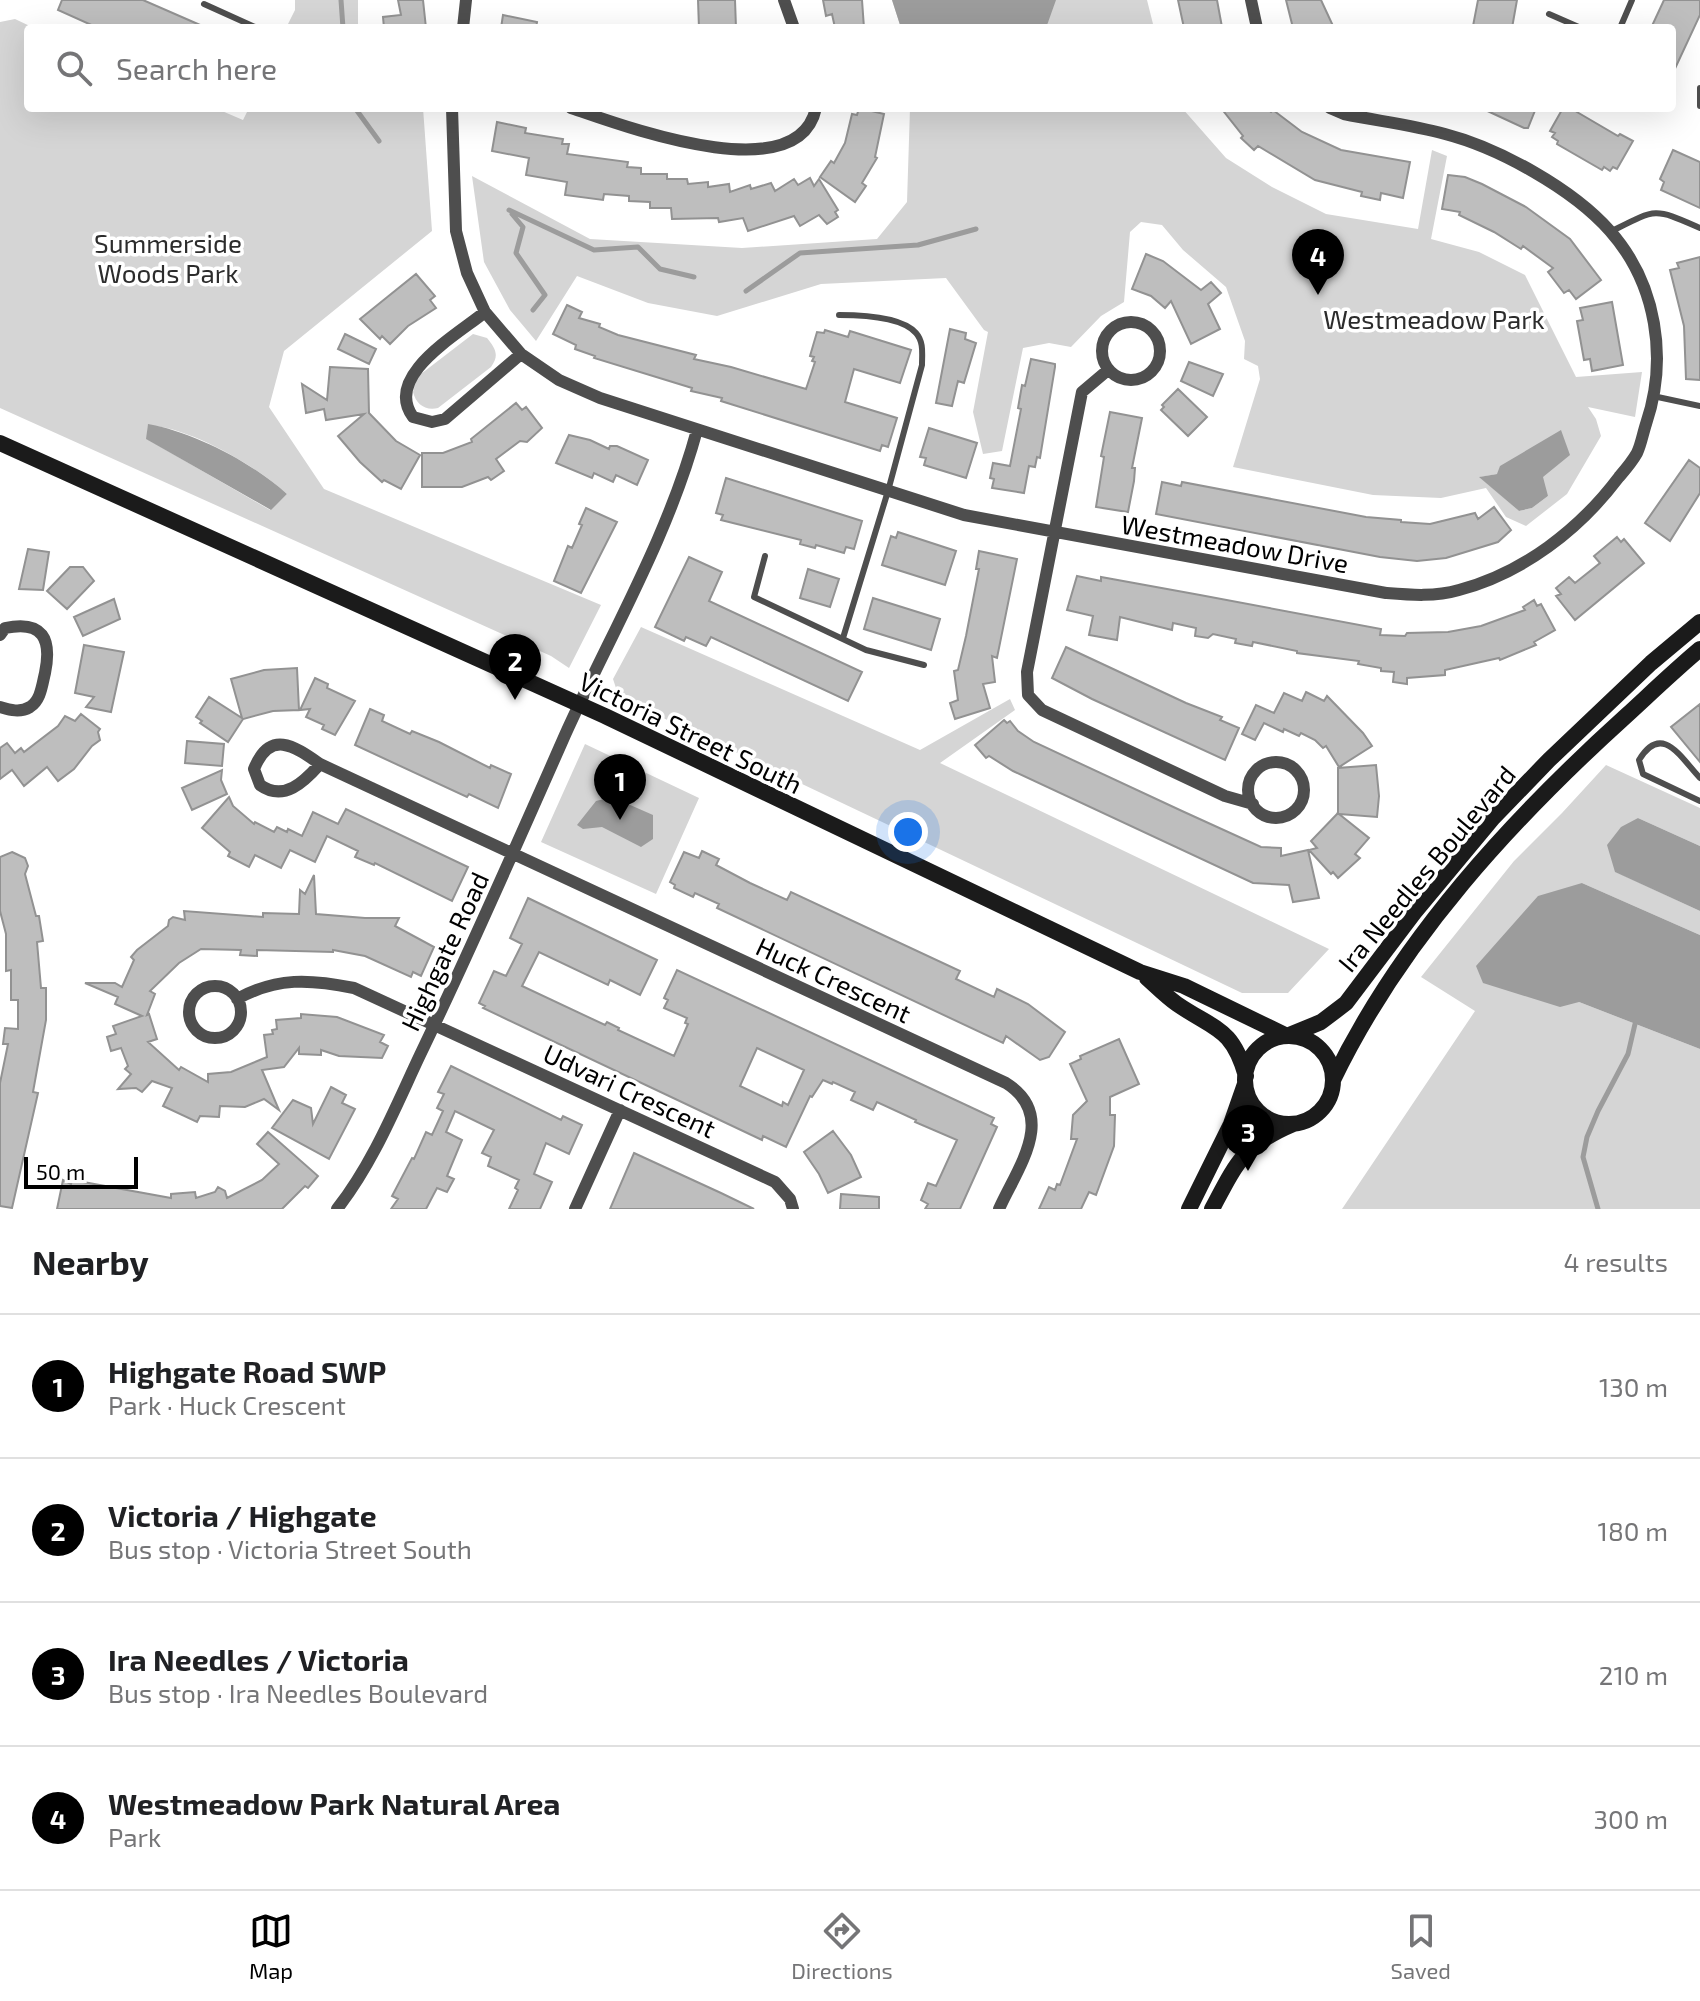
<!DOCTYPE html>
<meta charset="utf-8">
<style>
:root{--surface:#fff;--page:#f6f6f6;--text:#202124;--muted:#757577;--line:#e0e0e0;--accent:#000}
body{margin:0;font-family:"Exo 2",sans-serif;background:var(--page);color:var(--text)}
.scale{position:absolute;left:24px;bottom:20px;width:114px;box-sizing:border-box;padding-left:8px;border:4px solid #000;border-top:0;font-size:22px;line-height:28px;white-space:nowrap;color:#000;-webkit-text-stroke:6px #fff;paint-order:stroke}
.you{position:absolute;left:908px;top:832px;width:28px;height:28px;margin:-20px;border:6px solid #fff;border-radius:50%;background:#1a73e8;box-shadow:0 0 0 12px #1a73e833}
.badge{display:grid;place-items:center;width:52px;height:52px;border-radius:50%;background:var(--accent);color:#fff;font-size:26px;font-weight:700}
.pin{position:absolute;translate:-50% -66px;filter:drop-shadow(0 2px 4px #0008)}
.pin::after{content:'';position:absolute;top:42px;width:28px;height:24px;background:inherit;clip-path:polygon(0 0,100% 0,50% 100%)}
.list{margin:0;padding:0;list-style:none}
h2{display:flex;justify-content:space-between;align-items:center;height:104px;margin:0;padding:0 32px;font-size:34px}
h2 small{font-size:26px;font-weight:400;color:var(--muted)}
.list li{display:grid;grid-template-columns:52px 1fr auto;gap:24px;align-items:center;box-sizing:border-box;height:144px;padding:0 32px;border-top:2px solid var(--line)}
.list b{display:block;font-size:30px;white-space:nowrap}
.list p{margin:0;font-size:26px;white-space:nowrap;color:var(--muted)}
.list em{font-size:26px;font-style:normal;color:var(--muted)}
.icon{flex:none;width:44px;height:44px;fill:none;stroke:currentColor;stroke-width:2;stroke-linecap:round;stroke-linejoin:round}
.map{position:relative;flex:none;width:1700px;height:1209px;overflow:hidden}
.search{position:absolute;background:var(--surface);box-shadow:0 8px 32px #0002;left:24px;right:24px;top:24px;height:88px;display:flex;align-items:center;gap:20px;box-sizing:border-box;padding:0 28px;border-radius:8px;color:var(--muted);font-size:30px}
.sheet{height:680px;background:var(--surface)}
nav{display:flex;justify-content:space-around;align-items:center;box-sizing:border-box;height:112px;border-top:2px solid var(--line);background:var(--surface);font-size:22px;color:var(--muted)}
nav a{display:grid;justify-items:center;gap:4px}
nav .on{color:var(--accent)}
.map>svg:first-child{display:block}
.green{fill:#d5d5d5;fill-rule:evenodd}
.water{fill:#9c9c9c}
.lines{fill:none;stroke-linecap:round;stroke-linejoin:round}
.stream{stroke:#9c9c9c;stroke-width:5}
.building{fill:#bebebe;stroke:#929292;stroke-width:2;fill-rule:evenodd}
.service{stroke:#4e4e4e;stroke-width:6}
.minor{stroke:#4e4e4e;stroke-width:12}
.secondary{stroke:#1b1b1b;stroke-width:16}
.labels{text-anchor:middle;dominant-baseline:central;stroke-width:7;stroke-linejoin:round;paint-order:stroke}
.park-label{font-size:26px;fill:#2c2c2c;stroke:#fff}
.street-label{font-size:26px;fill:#000;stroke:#fff}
</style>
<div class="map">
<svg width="1700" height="1209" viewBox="0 0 1700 1209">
<rect width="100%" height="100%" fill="#fff"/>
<path class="green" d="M295 0H358V28H286L295 10Z
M892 0H1147L1154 28H901Z
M15 19 34 28H28V108H215L243 120 249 108H423L432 231 284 351 269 407 324 489 601 605 569 668 551 656 0 408V22ZM148 425C191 428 255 465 287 494L270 510 147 439Z
M910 108H1182L1226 158 1272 187 1326 214 1418 229 1432 150 1447 156 1431 239 1479 252 1525 275 1576 377 1642 372 1635 417 1588 407 1596 419 1601 436 1567 494 1526 526 1506 517 1486 488 1441 498 1373 495 1233 467 1260 379 1258 366 1244 359 1245 341 1226 287 1183 250 1162 225 1141 222 1130 232 1124 302 1101 316 1071 347 1049 343 1023 348 1002 451 983 454 973 412 988 332 984 330 946 278 821 284 717 316 648 303 577 276 536 341 510 310 484 262 472 176 590 239 742 248 877 239 907 202ZM1497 474 1548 496 1532 508 1519 511 1480 477Z
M473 334 487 338C495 348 500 355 491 367L438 408C425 411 416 404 413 392L417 377Z
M641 627 920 750 1010 699 1015 710 940 763 1329 949 1288 993H1242L619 697 613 679Z
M585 744 699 798 656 894 541 842Z
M1606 765 1700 808V846L1638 818 1616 872 1700 911V935L1582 883 1579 1002 1700 1049V1209H1342L1475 1011 1421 977 1514 861 1562 813Z"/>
<path class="water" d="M892 0H1056L1046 28H901Z
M148 424C194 432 253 463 287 494L271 510 146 439Z
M1561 430 1570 455 1543 477 1548 496 1532 508 1519 511 1479 477 1497 474 1500 466Z
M612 797 653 815V839L641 847 602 827 583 829 577 825 596 801Z
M1638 818 1700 846V911L1615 872 1607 845 1621 827Z
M1582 883 1700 935V1049L1579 1002 1560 1007 1483 983 1476 966 1538 896Z"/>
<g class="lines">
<path class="stream" d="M341 0 343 28
M355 108 379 141
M509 210 594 250 638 247 660 269 694 277
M512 214 523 227 516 253 545 295 533 310
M746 291 800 253 918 245 976 229
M1598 1209 1583 1157 1587 1137 1598 1111 1628 1054 1635 1024"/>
</g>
<path class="building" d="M62 0H143L207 28H98L58 10Z
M398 0H423L426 28H384L383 17 401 15Z
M698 0H735L736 28H699Z
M823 0H862L864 28H835L832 14 826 16Z
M1178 0H1217L1222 27 1184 28Z
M1286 0H1321L1334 28H1293Z
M1478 0H1517L1512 28 1473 26Z
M1664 0H1700V15L1672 75V28H1651Z
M503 15 537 22 536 28H501Z
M859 108 884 114 875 157 877 158 862 183 866 186 855 202 820 177 831 161 834 163 845 143 852 114 857 115Z
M1221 108H1266L1271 112 1273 110 1302 132 1341 150 1410 162 1403 198 1381 193 1380 200 1361 196 1362 192 1315 180 1258 146 1254 150 1241 138 1243 136Z
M1481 108H1536L1528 128H1524Z
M1563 108H1580L1577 112 1618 136 1620 134 1633 141 1617 169 1613 167 1610 171 1604 167 1602 170 1557 144 1558 141 1552 137 1555 133 1550 131Z
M497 122 526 128 525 133 563 139 562 144H569L567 154 628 162 627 167 641 168V174H667V179H687L688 184 708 182V187L729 184 730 192 750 185 751 189 771 183 775 191 794 179 798 185 810 178 814 186 819 179 838 210 835 212 838 217 827 224 819 215 800 226 794 216 748 231 743 218 719 222 718 218 672 219 671 208H650V202L629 201V196L604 194 603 200 565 195 567 182 526 175 529 158 492 151Z
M1673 150 1700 162V208L1661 190 1664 182 1660 179Z
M1448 175 1465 177 1482 184 1526 207 1570 239 1601 280 1576 299 1569 290 1564 293 1548 272 1553 268 1523 246 1521 249 1494 232 1459 215 1460 212 1442 209Z
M1146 254 1163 261 1201 290 1211 282 1221 293 1208 304 1220 329 1191 344 1171 301 1165 308 1151 296 1132 289Z
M1700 257V380L1686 379 1684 326 1670 270 1679 268 1677 263Z
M416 274 435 296 430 300 436 308 408 326 390 344 382 336 380 339 360 319Z
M1612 302 1623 365 1592 371 1590 359 1584 360 1577 321 1583 320 1580 308Z
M567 305 582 312 579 318 600 324 599 327 618 335 696 355 694 359 731 367 806 389 815 362 812 361 814 357 810 356 817 332 824 333 825 330 848 337 850 331 911 350 900 383 854 369 845 402 897 418 888 447 882 445 880 451 721 401 722 398 691 391 692 388 594 358 595 356 575 349 576 345 553 334Z
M950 329 966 333 965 339 976 343 964 383 958 381 952 406 936 403Z
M345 334 376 349 369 364 338 349Z
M1031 359 1055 364V367L1040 458 1037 457 1035 467 1029 466 1024 493 992 488 994 479 990 478 993 463 1010 466 1021 409 1018 408 1022 385 1025 386Z
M1189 362 1223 374 1213 396 1181 381Z
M330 367 368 369 369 413 396 441 420 455 401 489 384 480 382 482 360 462 338 436 364 414 326 420 324 409 306 413 302 384 327 400Z
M1178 389 1207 417 1188 436 1161 410 1164 407 1162 405Z
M516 403 522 410 526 407 542 428 527 442 520 441 496 459 504 471 491 480 488 477 462 487H422V453H443L472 442 471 439Z
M1110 412 1142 418 1132 468H1135L1134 481 1128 512 1096 507 1104 457 1101 456Z
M929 428 977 443 966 478 924 465 926 458 920 457Z
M569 435 590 440 609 449 610 446H617L648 460 637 485 616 475 613 482 594 473 592 478 556 463Z
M1689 460 1700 468V493L1670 541 1645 523Z
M726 478 862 521 854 549 846 547 844 553 816 545 815 548 800 544 801 540 721 520 723 515 716 513Z
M1162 482 1181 486 1182 482 1366 517 1401 520V522L1430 524 1475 513 1478 519 1494 507 1511 530 1498 542 1446 558 1417 561 1380 557 1156 514Z
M586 508 617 522 581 593 554 581 568 546 572 548 582 525 579 524Z
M898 532 956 551 945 585 882 565 891 536 896 538Z
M1617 537 1621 542 1624 539 1644 563 1575 620 1556 596 1561 594 1556 588 1569 577 1575 583 1600 563 1594 556Z
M28 549 49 552 43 590 19 589Z
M979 551 1017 559 997 658 992 656 995 682 983 684 990 708 955 719 950 703 958 700 954 671 958 670 966 636 979 569H976Z
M689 557 722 572 709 601 862 672 848 701 711 637 706 646 686 637 684 641 655 627Z
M70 567H83L94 581 67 609 47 591Z
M808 569 839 579 830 607 800 598Z
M1077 576 1101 581V577L1200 595 1381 629 1380 635 1405 636 1407 633 1448 632 1481 626 1525 610 1523 607 1534 600 1537 606 1541 604 1555 630 1534 642 1536 645 1500 660 1499 658 1445 670V675L1407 678V684L1393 682 1394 672 1381 671V668L1358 664 1359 661 1297 653V651L1253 642 1252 646 1235 643 1236 639 1213 634 1208 638 1195 636 1196 628 1173 623 1172 630 1120 617 1117 640 1089 635 1093 616 1067 610Z
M873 598 940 619 931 650 864 629Z
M114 599 120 619 83 636 74 617Z
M84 645 124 652 111 712 86 707 94 697 75 693Z
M1066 647 1186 703 1222 717 1220 720 1239 728 1225 760 1092 699 1052 678Z
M297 668 299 710 273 711 243 719 228 742 200 723 202 721 196 717 209 697 242 718 231 679 264 670Z
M315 678 328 684 327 688 355 701 335 735 322 729 324 725 306 717 310 709 300 710Z
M1306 692 1324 701 1327 696 1363 733 1372 746 1339 767 1326 746 1323 748 1315 740 1301 733 1299 736 1284 729 1283 732 1264 723 1255 740 1242 734 1256 705 1274 713 1284 693 1302 701Z
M1700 704V762L1671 727Z
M370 709 384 715 382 721 410 734 412 731 439 742 490 768 491 765 511 774 498 808 469 794 467 797 355 745Z
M81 714 100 729 98 732 100 740 92 746 74 769 58 781 47 767 24 786 12 770 0 779V748L7 743 15 753 21 748 24 752 58 726 65 716 75 721Z
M1004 720 1007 723 1010 721 1018 731 1034 742 1182 811 1261 847 1281 848V856L1308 850 1319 898 1293 902 1289 885 1253 883 1013 771 989 756 986 758 975 745Z
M187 741 224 744 222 766 185 763Z
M1376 765 1379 796 1377 817 1339 814 1369 838 1355 854 1360 858 1338 878 1333 872 1331 874 1309 850 1317 848 1311 841 1338 813V768Z
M222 770 221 780 227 794 192 810 182 788Z
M229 797 233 806 254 824 255 822 274 832 277 827 287 832 288 829 302 836 313 812 338 824 346 809 468 867 452 901 375 863 374 865 355 857 358 851 327 836 315 862 290 850 281 868 255 855 249 867 228 856 230 852 202 828Z
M702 851 719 859 716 865 750 883 787 900 791 892 960 971 956 979 994 997 997 989 1028 1004 1065 1032 1049 1057 1040 1060 1006 1036 1003 1043 717 908 719 904 695 893 693 897 674 888 675 885 670 882 684 852 699 858Z
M12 852 25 858 28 866 25 874 36 916H39L43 941 37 942 41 988H46V1020L33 1092 38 1093 12 1208 0 1206V1083L8 1044H3L5 1028 18 1029V1000H11V970L6 971V934L0 911V857Z
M314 875 316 914 365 918H399L395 926 434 947 421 976 413 972 411 977 365 956 333 950V952L257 950V956L240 955 241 950 201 949 179 963 150 991 155 994 147 1015 149 1014 157 1039 148 1042 179 1070 181 1067 208 1082V1074L231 1072 267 1057 264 1035 273 1034 272 1030 277 1029 276 1020 301 1018V1014L337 1017 384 1035 380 1042 388 1046 382 1058 339 1056 321 1050V1055L299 1054V1048L284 1067 262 1070 279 1110 264 1099 245 1107 220 1106 219 1117 200 1116 197 1122 163 1106 172 1088 152 1081 142 1092 136 1088 118 1089 131 1074 125 1069 128 1066 121 1048 111 1051 107 1037 116 1034 113 1026 142 1016 115 1004 118 997 85 983H115L122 987 134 960 131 957 137 950 168 926 169 920 173 917 185 920 184 911 263 917V913L299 914 300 890 305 894Z
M528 898 657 960 640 995 610 980 608 985 539 952 522 986 605 1025 607 1022 619 1028 618 1030 674 1056 688 1024 685 1023 687 1018 664 1008 668 1000 664 998 677 970 994 1118 991 1124 997 1127 960 1209H925L928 1204 921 1200 928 1183 936 1186 957 1140 915 1122 916 1120 877 1102 873 1110 851 1100 855 1092 833 1082 832 1084 823 1080 812 1097 810 1096 786 1147 763 1136 762 1140 483 1008 485 1006 479 1003 494 971 506 976 522 944 510 938ZM757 1048 804 1070 788 1105 783 1102 782 1106 740 1086Z
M1119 1039 1139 1084 1110 1097V1115H1115L1114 1146 1096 1195 1089 1192 1081 1209H1039L1049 1187 1055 1190 1057 1184 1060 1185 1077 1139H1071L1073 1115 1087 1101 1070 1064 1081 1059 1080 1056Z
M451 1066 561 1120 563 1116 582 1125 569 1154 546 1143 534 1174 552 1182 540 1209H509L518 1190 515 1188 519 1180 488 1166 491 1157 482 1153 494 1130 455 1111 446 1132 462 1140 447 1176 454 1179 447 1192 437 1188 426 1209H391L398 1199 392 1196 412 1158 414 1159 426 1132 432 1135 443 1111 437 1108 444 1094 438 1092Z
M331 1087 346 1095 342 1103 355 1109 329 1159 272 1128 293 1100 311 1108 313 1124Z
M833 1131 851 1155 861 1177 828 1193 819 1174 804 1152Z
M268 1132 318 1176 308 1188 305 1186 282 1209H57L63 1180 71 1184 72 1180 171 1198V1194L195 1192 196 1198 215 1192 218 1187 225 1191 227 1198 262 1180 279 1164 257 1144Z
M634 1153 721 1193 754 1209H610Z
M841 1194 879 1197V1209H840Z"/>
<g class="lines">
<path class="service" d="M204 4 255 27
M1549 14 1581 28
M1620 28 1632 0
M1700 88V106
M1612 231C1657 208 1654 208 1700 228
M839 315C860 315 901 316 916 333 924 342 922 354 922 365L888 491 843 638
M1653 396 1700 406
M765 556 754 597 866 650 924 665
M1700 778C1681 758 1662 722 1639 760L1643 774 1700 801"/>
<path class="minor" d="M784 0 794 28
M1251 0 1257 28
M463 28 466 0
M452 108 456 231 467 273 485 312 521 354 559 380 600 398 964 515 1386 593C1411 595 1435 597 1459 590 1523 573 1579 530 1619 477 1625 470 1632 462 1637 453 1641 445 1643 433 1646 424 1668 359 1657 284 1610 231 1573 189 1499 148 1445 134 1412 125 1378 121 1344 114L1330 108
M571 108C621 125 798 192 816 108
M485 312C457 335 383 376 413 417L432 422 445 419 521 354
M1102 351a29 29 0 1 1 58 0a29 29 0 1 1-58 0Z
M1108 370 1082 392 1027 672 1028 695 1042 710 1225 796 1253 804
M0 635 5 628C43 620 52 639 45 673 42 685 41 700 30 707 20 713 10 710 0 707
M1248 790a28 28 0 1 1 56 0a28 28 0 1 1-56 0Z
M320 764C304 782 284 802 260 785L254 769C270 729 294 746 320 764L1006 1083C1058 1116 1018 1167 999 1209
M189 1012a26 26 0 1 1 52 0a26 26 0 1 1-52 0Z
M237 999C277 977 310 979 354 988L775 1182 790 1199 793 1209
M337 1209C373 1163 395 1108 420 1055 471 949 518 842 565 735 610 635 668 537 697 430
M575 1209 620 1110"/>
<path class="secondary" d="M0 443 605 716 1140 972 1184 986 1287 1036
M1147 978C1157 987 1167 997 1177 1004 1215 1030 1232 1027 1246 1076
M1287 1036 1321 1022 1346 1003 1414 913 1493 818 1549 760 1651 663 1700 622
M1245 1080a44 44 0 1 1 88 0a44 44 0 1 1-88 0Z
M1333 1080C1401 939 1512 819 1627 715 1651 693 1675 670 1700 649
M1189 1209 1231 1124 1245 1084
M1212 1209C1236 1164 1243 1145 1293 1124"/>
</g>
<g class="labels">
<g class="park-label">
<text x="168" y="242">Summerside<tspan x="168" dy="30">Woods Park</tspan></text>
<text x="1434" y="318">Westmeadow Park</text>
</g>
<g class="street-label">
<text transform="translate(1235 543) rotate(10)">Westmeadow Drive</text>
<text transform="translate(691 732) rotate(26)">Victoria Street South</text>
<text transform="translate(1426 868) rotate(-50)">Ira Needles Boulevard</text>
<text transform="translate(444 951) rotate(-65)">Highgate Road</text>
<text transform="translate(834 979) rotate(25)">Huck Crescent</text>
<text transform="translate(630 1090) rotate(25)">Udvari Crescent</text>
</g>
</g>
</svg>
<div class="scale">50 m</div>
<div class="you"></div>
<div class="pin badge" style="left:620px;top:820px">1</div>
<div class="pin badge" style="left:515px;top:700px">2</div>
<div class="pin badge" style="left:1248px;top:1171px">3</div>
<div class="pin badge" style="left:1318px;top:295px">4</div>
<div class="search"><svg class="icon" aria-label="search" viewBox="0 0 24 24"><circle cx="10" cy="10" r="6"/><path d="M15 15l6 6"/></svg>Search here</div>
</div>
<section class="sheet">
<h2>Nearby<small>4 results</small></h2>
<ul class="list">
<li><span class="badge">1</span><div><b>Highgate Road SWP</b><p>Park · Huck Crescent</p></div><em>130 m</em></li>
<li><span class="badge">2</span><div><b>Victoria / Highgate</b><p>Bus stop · Victoria Street South</p></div><em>180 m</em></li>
<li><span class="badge">3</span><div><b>Ira Needles / Victoria</b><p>Bus stop · Ira Needles Boulevard</p></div><em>210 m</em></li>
<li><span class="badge">4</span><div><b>Westmeadow Park Natural Area</b><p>Park</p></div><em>300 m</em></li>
</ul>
</section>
<nav>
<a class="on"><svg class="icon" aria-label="map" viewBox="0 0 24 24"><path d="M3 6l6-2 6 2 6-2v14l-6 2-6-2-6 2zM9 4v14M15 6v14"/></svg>Map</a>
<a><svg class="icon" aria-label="directions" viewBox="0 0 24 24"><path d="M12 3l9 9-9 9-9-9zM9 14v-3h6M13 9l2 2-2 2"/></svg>Directions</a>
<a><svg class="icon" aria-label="saved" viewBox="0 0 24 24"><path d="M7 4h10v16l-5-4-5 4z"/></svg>Saved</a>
</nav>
